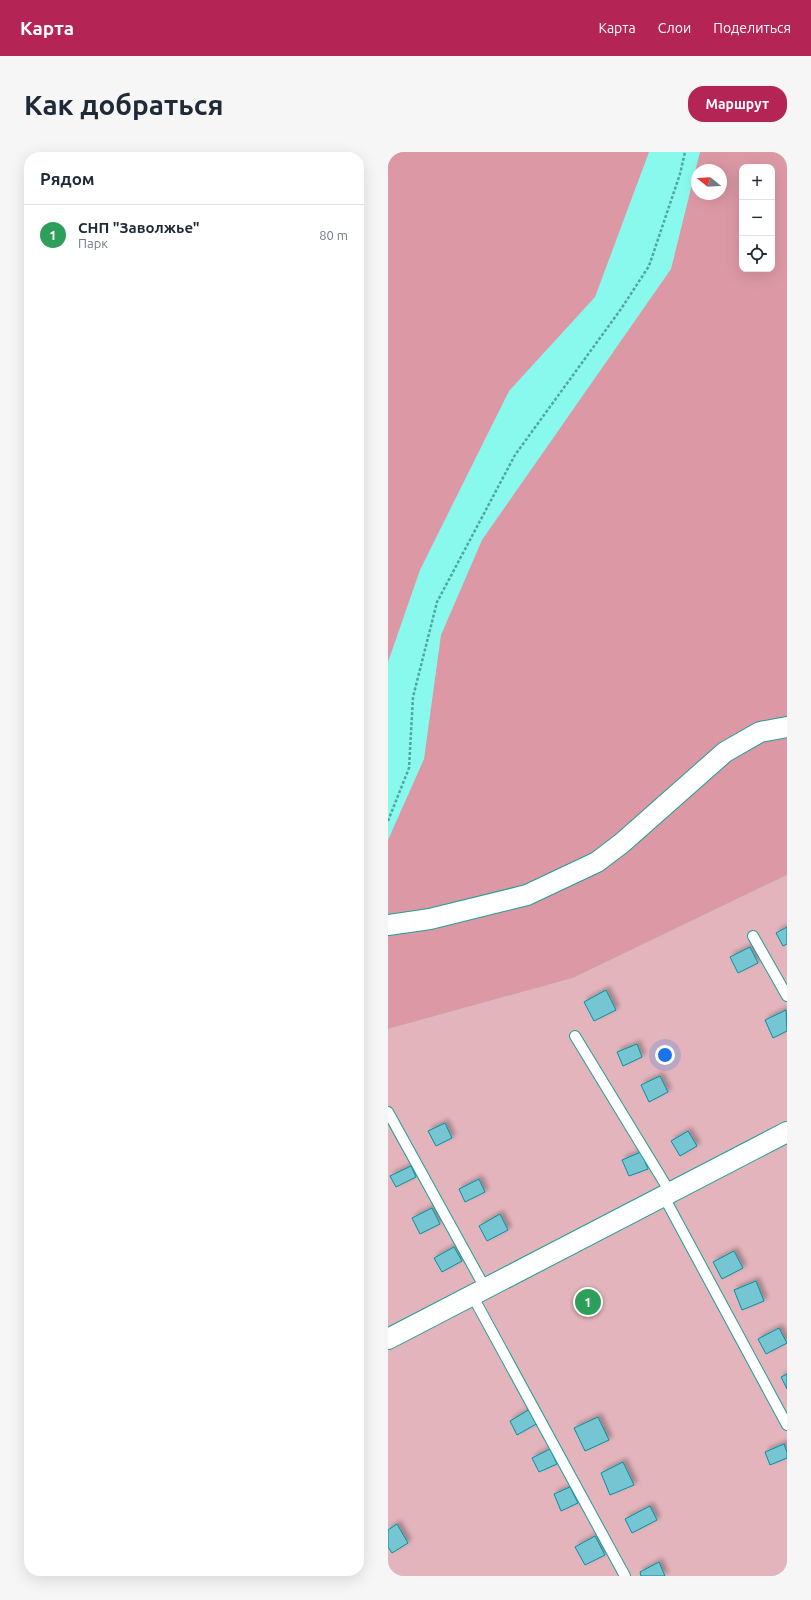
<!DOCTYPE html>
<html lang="ru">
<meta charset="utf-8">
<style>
:root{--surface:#fff;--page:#f6f6f7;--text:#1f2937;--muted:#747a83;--line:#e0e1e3;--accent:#b42454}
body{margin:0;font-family:Ubuntu,sans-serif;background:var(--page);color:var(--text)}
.controls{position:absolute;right:12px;top:12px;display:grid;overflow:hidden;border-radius:8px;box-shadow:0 4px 16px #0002}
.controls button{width:36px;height:36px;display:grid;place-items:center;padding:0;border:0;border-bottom:1px solid var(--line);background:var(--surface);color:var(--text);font:20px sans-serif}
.compass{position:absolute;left:303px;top:12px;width:36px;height:36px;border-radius:50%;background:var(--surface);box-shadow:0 4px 16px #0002;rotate:288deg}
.you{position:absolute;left:277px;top:903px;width:14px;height:14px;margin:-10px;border:3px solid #fff;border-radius:50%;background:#1a73e8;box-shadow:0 0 0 6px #1a73e833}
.badge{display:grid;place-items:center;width:26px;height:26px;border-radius:50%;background:var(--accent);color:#fff;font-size:13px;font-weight:700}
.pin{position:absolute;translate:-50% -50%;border:2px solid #fff;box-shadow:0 1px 4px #0006}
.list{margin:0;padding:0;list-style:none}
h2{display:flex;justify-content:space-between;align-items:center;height:52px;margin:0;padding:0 16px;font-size:17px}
h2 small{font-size:13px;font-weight:400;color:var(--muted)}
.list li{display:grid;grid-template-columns:26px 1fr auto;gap:12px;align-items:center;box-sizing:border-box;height:60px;padding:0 16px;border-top:1px solid var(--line)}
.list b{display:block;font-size:15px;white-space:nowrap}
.list p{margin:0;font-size:13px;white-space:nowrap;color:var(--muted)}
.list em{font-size:13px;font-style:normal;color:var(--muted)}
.icon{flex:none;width:22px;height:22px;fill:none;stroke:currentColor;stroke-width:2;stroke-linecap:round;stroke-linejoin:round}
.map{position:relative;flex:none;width:399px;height:1424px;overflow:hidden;border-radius:16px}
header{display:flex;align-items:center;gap:24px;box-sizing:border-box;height:56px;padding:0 20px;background:var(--accent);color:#fff}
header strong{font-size:19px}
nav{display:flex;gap:22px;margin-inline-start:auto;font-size:14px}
.intro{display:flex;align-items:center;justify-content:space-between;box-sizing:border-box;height:96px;padding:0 24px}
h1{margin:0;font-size:28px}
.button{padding:10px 18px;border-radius:16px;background:var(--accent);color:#fff;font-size:14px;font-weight:700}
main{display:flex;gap:24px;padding:0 24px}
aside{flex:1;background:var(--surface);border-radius:16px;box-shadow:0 4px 16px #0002}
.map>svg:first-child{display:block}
.green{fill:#e3b4bc}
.forest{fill:#dc99a5;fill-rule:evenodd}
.building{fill:#75c6d2;stroke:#0092a1;filter:url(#shadow)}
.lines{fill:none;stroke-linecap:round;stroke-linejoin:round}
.lane-casing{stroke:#209e95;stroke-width:12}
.street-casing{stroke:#209e95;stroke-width:22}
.path{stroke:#51a79f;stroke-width:2.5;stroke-dasharray:3 2;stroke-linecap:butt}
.lane{stroke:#fff;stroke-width:10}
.street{stroke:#fff;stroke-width:20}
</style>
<header>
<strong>Карта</strong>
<nav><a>Карта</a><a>Слои</a><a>Поделиться</a></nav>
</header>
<div class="intro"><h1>Как добраться</h1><a class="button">Маршрут</a></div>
<main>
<aside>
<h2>Рядом<small></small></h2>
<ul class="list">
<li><span class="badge" style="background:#2e9e5b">1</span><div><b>СНП &quot;Заволжье&quot;</b><p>Парк</p></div><em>80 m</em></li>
</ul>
</aside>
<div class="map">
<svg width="399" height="1424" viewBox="0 0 399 1424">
<defs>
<filter id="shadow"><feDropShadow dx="3.5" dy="-3.5" stdDeviation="2" flood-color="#0004"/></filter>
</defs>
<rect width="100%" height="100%" fill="#89f8ed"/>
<path class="green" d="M399 723V1424H0V877L185 826Z"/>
<path class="forest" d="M0 0H261L207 145 121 239 32 418 0 510Z
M312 0H399V723L185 826 0 877V688L36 607 53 483 94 388 283 117ZM354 15H384V117H354ZM309 18H333V42H309Z"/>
<path class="building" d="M399 775V792L395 794 388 781Z
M362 795 370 811 350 821 342 805Z
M218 838 228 858 206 869 196 850Z
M398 858 399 879 385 886 377 868Z
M249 892 254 905 235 914 229 900Z
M272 924 280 940 261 950 253 933Z
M57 971 64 986 48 994 40 979Z
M300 979 309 994 292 1004 283 989Z
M253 1000 260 1017 241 1024 234 1008Z
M23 1014 28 1025 8 1035 2 1024Z
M91 1027 97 1040 77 1050 71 1037Z
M44 1056 52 1072 32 1082 24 1066Z
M112 1062 120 1078 99 1089 91 1074Z
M66 1095 74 1109 54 1120 46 1106Z
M346 1099 355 1116 334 1127 325 1110Z
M368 1129 376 1149 354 1158 346 1138Z
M391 1176 399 1191 378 1202 370 1187Z
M399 1222V1237L393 1225Z
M142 1257 150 1271 129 1283 122 1269Z
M210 1265 221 1288 197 1299 186 1276Z
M396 1292 399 1300V1306L382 1313 377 1300Z
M162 1297 169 1312 151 1320 144 1306Z
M235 1310 246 1333 222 1343 213 1321Z
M182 1335 190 1351 173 1359 166 1342Z
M262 1354 269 1368 244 1381 237 1367Z
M9 1372 20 1391 4 1401 0 1395V1378Z
M207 1384 217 1403 197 1413 187 1395Z
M271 1410 277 1424H253L252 1420Z"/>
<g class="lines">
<defs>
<path id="lane" d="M365 784 399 844
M187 884 282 1040
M0 960 97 1136
M275 1043 399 1273
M84 1143 237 1424"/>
<path id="street" d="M0 773 42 767 139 743 209 710 234 691 337 600 372 580 399 575
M0 1187 399 980"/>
</defs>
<use href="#lane" class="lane-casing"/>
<use href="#street" class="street-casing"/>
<path class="path" d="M0 669 21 616 25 545 49 450 127 303 233 157 261 114 292 22 297 0"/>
<use href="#lane" class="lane"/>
<use href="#street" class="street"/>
</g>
</svg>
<div class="controls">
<button>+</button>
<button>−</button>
<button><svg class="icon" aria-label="locate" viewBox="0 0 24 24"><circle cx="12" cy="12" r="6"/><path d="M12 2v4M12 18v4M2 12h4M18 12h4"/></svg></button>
</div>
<svg class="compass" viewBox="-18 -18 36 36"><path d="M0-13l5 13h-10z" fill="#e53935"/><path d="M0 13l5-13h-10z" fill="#747a83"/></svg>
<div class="you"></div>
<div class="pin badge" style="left:200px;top:1150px;background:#2e9e5b">1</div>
</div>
</main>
